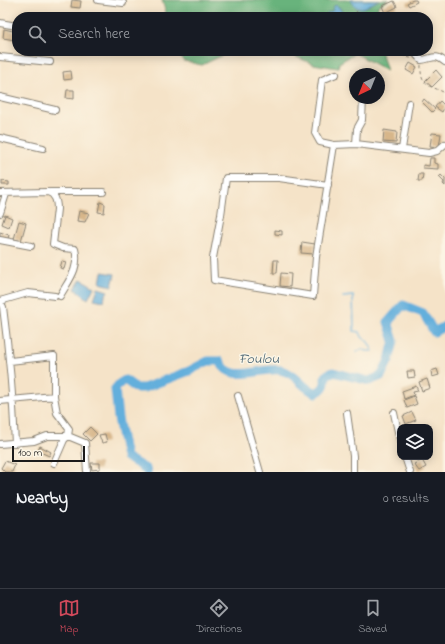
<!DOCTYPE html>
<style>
:root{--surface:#171b24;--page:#20242c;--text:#f1f3f6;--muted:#9ea1a6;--line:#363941;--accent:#d1495b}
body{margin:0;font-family:"Indie Flower",sans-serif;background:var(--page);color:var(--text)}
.controls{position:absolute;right:12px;bottom:12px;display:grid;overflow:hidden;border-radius:8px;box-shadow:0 2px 10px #0003}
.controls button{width:36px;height:36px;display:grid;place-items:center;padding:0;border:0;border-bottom:1px solid var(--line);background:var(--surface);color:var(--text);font:20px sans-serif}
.compass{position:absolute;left:349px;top:68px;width:36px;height:36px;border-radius:50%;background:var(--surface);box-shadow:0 2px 10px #0003;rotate:223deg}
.scale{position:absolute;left:12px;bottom:10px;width:73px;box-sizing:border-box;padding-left:4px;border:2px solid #1c1c1c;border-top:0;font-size:11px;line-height:14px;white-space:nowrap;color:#1c1c1c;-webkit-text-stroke:3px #fcf5e5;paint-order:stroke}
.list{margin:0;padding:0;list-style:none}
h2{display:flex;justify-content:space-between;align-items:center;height:52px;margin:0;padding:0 16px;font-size:17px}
h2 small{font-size:13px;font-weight:400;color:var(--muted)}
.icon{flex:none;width:22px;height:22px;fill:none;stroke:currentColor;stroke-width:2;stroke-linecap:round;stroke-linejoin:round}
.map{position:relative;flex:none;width:445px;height:472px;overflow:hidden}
.search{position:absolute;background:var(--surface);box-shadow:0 2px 10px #0003;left:12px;right:12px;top:12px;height:44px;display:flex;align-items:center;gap:10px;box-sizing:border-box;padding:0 14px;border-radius:16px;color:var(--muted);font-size:15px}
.sheet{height:116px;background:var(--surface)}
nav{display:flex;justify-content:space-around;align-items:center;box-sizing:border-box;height:56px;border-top:1px solid var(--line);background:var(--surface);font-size:11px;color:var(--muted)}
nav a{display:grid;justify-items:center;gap:2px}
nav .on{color:var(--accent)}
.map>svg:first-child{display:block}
.forest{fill:#68b37c;stroke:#42684c}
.water{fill:#64afdc;stroke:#40667c}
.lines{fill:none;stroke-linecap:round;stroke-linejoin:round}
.stream{stroke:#64afdc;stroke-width:1.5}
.river{stroke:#64afdc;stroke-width:9}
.building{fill:#d7b68a}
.street-casing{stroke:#888072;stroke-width:8}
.path{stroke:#888072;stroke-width:1;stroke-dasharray:3 3;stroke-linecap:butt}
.street{stroke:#fff;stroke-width:6}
.labels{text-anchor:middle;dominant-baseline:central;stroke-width:3;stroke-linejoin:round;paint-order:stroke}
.water-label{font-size:14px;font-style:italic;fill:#395769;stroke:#fcf5e5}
</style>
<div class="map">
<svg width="445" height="472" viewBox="0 0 445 472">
<rect width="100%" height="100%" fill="#fcf5e5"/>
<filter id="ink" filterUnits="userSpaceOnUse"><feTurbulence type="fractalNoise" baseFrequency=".025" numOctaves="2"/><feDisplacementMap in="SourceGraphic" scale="8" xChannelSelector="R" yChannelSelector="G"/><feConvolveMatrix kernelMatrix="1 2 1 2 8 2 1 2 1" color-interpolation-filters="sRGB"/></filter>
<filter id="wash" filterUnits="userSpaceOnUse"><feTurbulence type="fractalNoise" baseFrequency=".012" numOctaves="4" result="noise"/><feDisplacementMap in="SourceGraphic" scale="16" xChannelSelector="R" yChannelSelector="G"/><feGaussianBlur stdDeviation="0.9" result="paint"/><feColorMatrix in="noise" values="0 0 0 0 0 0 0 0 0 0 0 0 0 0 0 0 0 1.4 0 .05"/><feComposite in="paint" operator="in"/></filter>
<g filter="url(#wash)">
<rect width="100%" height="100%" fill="#f5e3c8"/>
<path class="forest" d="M162 0H388L378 6 377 17H167Z
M175 51H242L221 56 202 65 184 61Z
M260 51H381L387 71 355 53 339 63 338 68 313 64 285 52 275 56Z"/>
<path class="water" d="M350 0H379L364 8H357Z
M336 5 340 8 343 15 342 17H327V13L332 11 334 6Z
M102 272 115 274 112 286 100 283Z
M81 279 94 287 88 299 75 289Z
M98 288 108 291 105 296 104 301 94 299Z"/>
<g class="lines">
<path class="stream" d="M343 297 353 296 354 331 360 332 362 337 368 342 373 351H365L362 349 357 352"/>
<path class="river" d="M147 472 146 469 126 457 118 418 115 389 120 383 125 380 136 388H144L189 371 208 361H220C230 385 261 367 280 370 297 373 301 388 316 393 323 389 326 386 325 378L328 374 333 372 369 381 381 376 389 360 394 341 388 322 403 305 423 313 434 332 445 326"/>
</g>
<g id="blocks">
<path class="building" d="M72 0 81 1 80 8 71 7Z
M413 0H416L417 2 409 6 407 3Z
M394 1 397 7 385 13 382 6Z
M4 29 17 32 15 40 3 38Z
M410 63 417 67 413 74 406 70Z
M436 70 442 77 432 87 425 81Z
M71 71 72 79 64 80 63 72Z
M67 90H74V99L66 98Z
M424 99 435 109 432 112 422 102Z
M440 101 445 106 442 112 435 107Z
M384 130 397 132 396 143 383 142Z
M432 133 441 134 439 147 430 146Z
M430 158H434V163L438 164V169L423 168V165L429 166Z
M419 174H423L422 181H418Z
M441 175 445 179V186L443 184 444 182 439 177Z
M2 181 9 182V185H2Z
M100 202 105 204 104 213 98 212Z
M79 211 89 213 85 222 77 221Z
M5 215 12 218 9 227 2 224Z
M19 221 26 223 21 241 14 239Z
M275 230 282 231V235L275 234Z
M0 232 9 235 8 239 0 237Z
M302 242 315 244 314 254 301 253Z
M274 260H278L277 273H273Z
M62 261 66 262 64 269 60 268Z
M281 273 291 274 290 287 280 286Z
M437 369 439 375 432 377 431 371Z
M407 371H414L415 377 408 378Z
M427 379 430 388 422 391 419 382Z
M416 386 418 391 413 392 414 395 404 399 402 391Z
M414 396 417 404 407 408 404 400Z
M412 412 416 420 406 424 403 416Z
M90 427 97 434 90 441 83 434Z
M105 434 107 442 102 443 99 435Z
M40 446 51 452 49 456 38 451Z
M422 460 426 467 419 471 414 464Z
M5 461 15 465 12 472H5L1 468Z
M91 463H100V469L92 470Z"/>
</g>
</g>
<g filter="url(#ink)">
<use href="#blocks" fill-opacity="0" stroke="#888072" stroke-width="1"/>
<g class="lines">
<defs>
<path id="street" d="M98 0 123 3
M0 23 17 26
M414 52 421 60C432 59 435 53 445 62
M0 57 50 62
M0 97 55 110
M0 138 43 148
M356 144 357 129 362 120 363 98
M334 145 320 142 315 133 322 80 336 74
M402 149 409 103
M328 185 279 178H226L221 215 213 258 214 280 313 296 316 257 334 145 356 144 429 153 437 151 445 144
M50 192H103
M0 193 48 192C55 194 57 202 57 209L53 244 63 248 75 249C80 268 69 280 60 296
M0 213 6 194
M0 240 31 246
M0 301 3 307C9 353 13 397 15 443
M0 301 28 293 55 296
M10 361 54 356V396L57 413 69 429 68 436 64 440 54 463
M238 396 260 472
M0 401 54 396
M347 413 353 456V472
M394 413 400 441
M0 444 34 441 47 436H68L85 443 87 472
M405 457 410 472"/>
</defs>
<use href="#street" class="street-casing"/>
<path class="path" d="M356 11 360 17
M398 51 406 57 411 58
M421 65C420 88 429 84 445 93"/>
<use href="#street" class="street"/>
</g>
</g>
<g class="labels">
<g class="water-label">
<text x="259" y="359">Foulou</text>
</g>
</g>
</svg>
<div class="controls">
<button><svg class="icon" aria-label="layers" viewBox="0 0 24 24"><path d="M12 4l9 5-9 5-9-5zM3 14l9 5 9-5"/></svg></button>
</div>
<svg class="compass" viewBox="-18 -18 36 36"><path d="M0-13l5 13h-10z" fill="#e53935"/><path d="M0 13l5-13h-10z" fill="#9ea1a6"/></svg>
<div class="scale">100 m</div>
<div class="search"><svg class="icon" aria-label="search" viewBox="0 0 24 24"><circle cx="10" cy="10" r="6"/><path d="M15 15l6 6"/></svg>Search here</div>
</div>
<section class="sheet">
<h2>Nearby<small>0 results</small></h2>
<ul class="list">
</ul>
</section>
<nav>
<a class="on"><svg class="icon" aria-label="map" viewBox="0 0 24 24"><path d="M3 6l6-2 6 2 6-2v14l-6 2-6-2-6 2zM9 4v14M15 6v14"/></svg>Map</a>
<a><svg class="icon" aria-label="directions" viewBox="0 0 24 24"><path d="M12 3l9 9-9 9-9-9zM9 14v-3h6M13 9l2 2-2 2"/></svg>Directions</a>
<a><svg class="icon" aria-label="saved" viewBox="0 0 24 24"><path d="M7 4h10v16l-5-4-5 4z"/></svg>Saved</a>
</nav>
